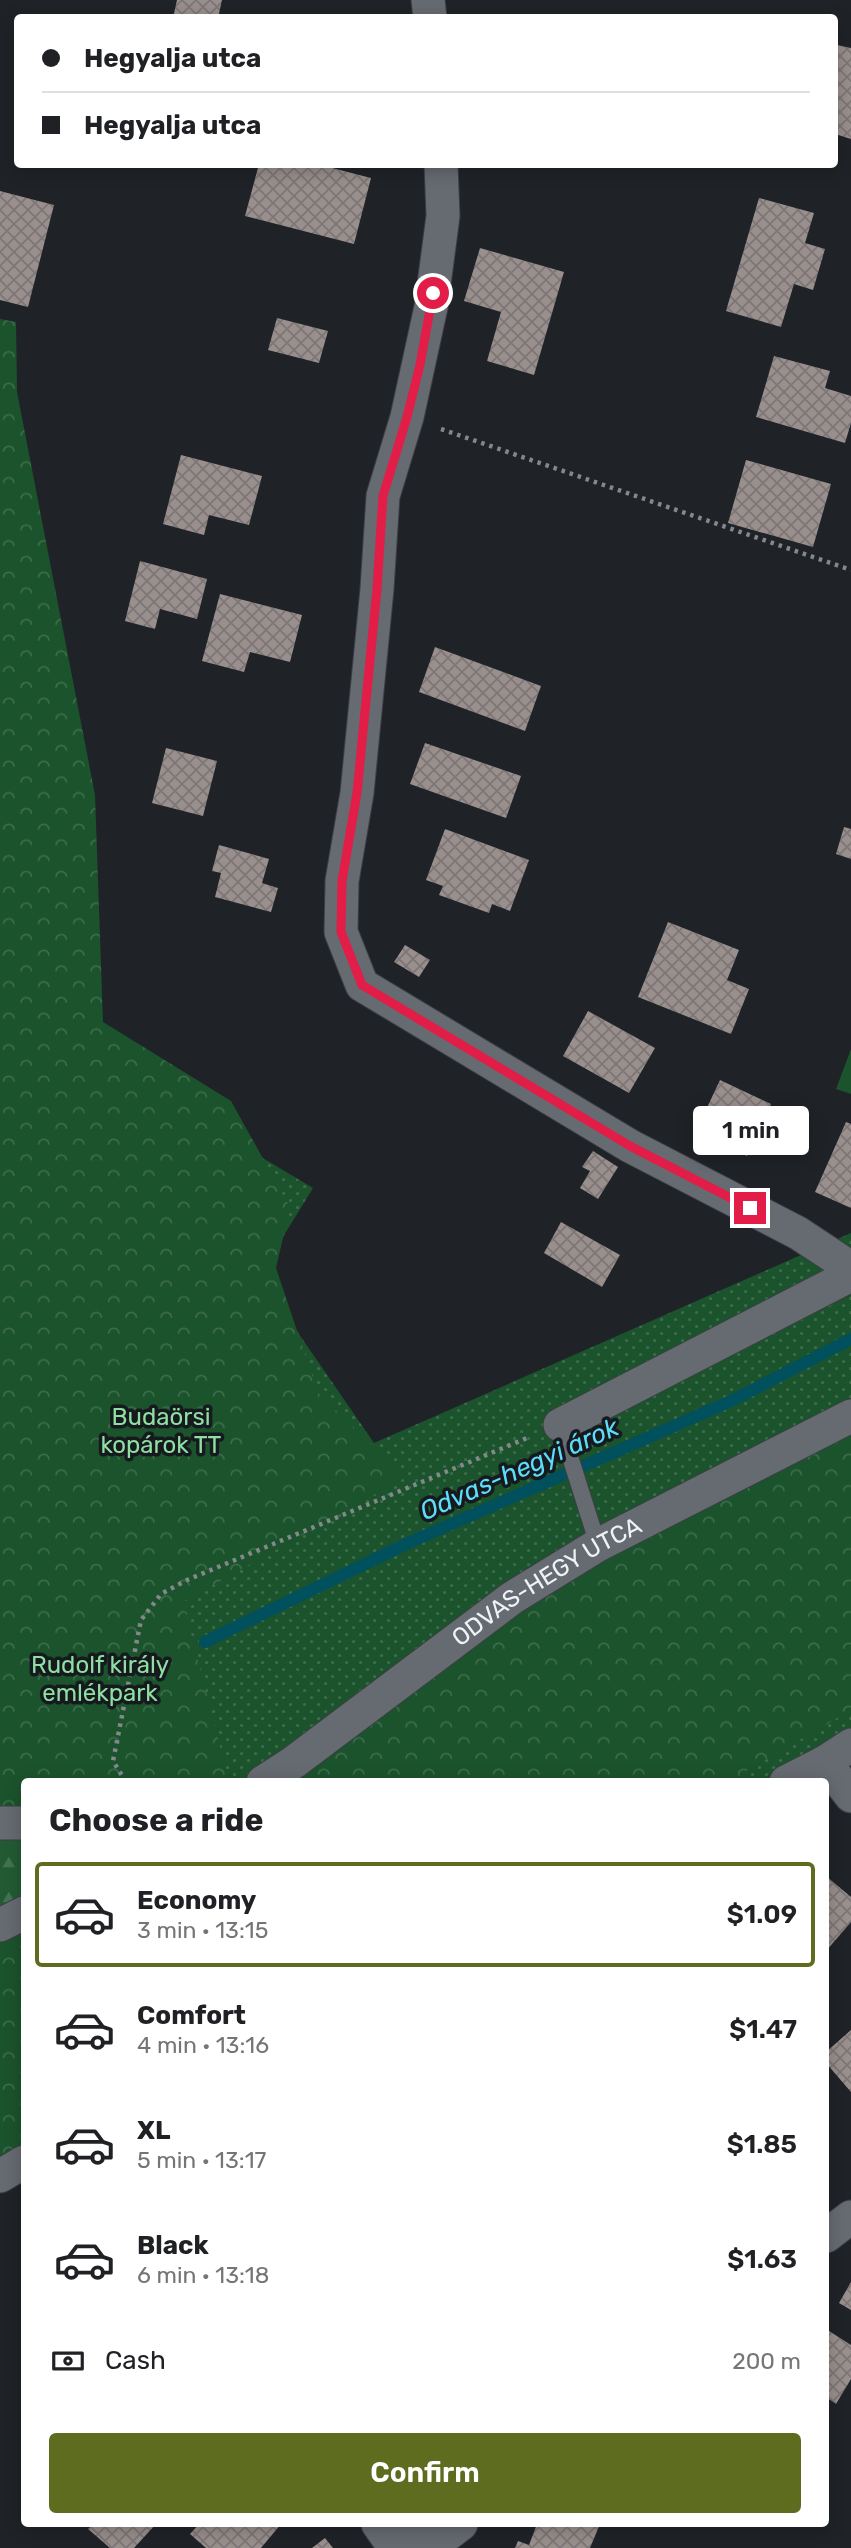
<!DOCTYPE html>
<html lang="en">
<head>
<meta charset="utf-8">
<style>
  :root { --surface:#fff; --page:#f6f6f6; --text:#202124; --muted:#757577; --line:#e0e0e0; --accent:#5e6c1f }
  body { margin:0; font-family:Rubik,sans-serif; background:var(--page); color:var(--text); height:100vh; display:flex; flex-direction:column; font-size:26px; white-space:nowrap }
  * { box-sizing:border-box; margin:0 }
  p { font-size:23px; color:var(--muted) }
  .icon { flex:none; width:38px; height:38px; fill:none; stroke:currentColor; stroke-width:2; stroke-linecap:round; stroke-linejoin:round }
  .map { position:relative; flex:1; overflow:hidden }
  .panel { position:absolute; left:21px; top:1778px; width:808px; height:749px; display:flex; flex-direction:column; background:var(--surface); border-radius:7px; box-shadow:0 4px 18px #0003 }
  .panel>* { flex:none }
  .guide { position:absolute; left:14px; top:14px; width:824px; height:154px; border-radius:7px; box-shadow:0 4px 18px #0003; display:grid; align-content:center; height:154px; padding:0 28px; background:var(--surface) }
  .end { position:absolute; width:32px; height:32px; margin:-16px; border:9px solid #e11d48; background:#fff; box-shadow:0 0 0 4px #fff }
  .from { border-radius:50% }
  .bubble { position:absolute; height:49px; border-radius:7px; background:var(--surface); box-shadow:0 4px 18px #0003; font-size:23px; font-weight:600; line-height:49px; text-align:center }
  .guide b { display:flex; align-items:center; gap:24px; height:66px; font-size:26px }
  .guide b+b { border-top:2px solid var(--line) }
  .guide i { width:18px; height:18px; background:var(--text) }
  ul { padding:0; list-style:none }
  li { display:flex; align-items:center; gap:21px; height:105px; margin:0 14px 10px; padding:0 14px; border:4px solid transparent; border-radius:7px }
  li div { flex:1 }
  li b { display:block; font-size:26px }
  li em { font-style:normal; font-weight:600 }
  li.on { border-color:var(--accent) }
  li>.icon { width:63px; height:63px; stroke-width:1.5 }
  h2 { padding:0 28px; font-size:32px; line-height:84px }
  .pay { display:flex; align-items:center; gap:18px; height:77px; padding:0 28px; font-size:26px }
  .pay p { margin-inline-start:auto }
  .primary-button { display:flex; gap:14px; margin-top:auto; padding:14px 28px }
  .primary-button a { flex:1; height:80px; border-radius:7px; background:var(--accent); color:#fff; font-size:28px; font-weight:600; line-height:80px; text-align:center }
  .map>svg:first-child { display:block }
  .grass { fill:url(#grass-dots) }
  .forest { fill:url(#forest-firs) }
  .park { fill:url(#park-crowns) }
  .garden { fill:#1b532c }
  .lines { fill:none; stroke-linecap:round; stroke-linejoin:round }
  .stream { stroke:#00505e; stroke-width:12 }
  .building { fill:url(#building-cross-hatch) }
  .service-casing { stroke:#3c3f43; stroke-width:18 }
  .minor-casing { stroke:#3c3f43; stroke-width:35 }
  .path { stroke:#84888c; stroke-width:4.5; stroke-dasharray:3.5 5; stroke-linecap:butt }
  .service { stroke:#666a71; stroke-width:16 }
  .minor { stroke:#666a71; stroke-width:33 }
  .route { stroke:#e11d48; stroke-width:9 }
  .labels { text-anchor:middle; stroke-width:7; stroke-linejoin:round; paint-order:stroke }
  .park-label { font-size:24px; fill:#8edfa1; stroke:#161a1f }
  .street-label { font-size:24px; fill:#eff2f6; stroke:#161a1f }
  .water-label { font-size:26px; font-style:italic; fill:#5cddf8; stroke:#161a1f }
</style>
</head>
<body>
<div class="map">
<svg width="851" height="2548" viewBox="0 0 851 2548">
  <defs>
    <pattern id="grass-dots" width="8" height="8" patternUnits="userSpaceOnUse" patternTransform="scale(1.75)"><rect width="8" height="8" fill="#1b532c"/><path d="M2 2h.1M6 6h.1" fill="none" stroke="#3c6c4b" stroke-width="1.8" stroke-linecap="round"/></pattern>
    <pattern id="forest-firs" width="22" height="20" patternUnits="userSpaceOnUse" patternTransform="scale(1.75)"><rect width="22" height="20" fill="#225b33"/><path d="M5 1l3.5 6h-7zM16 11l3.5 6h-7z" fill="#427351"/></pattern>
    <pattern id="park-crowns" width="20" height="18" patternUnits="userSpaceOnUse" patternTransform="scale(1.75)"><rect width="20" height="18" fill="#1b532c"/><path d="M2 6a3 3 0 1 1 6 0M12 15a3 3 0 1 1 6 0" fill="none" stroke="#3c6c4b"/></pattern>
    <pattern id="building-cross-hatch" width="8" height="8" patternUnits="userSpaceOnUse" patternTransform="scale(1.75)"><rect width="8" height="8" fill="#998f8d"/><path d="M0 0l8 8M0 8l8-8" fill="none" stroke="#7d7676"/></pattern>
  </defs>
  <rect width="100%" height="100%" fill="#1f2328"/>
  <path class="grass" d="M 0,963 L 2,1002 L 313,1188 L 259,1276 L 374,1443 L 851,1233 L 851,1746 L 786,1782 L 24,1782 Z"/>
  <path class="forest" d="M 0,1822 L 24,1826 L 24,1913 L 0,1925 Z"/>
  <path class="park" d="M 0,319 L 16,322 L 17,392 L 95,795 L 103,1022 L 231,1101 L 290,1207 L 276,1268 L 318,1393 L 406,1477 L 183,1602 L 229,1781 L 24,1782 L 24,1823 L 0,1823 Z
    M 851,1432 L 851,1710 L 729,1781 L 276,1782 L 560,1565 Z
    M 24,1921 L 24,2156 L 0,2168 L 0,1933 Z"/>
  <path class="garden" d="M 851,1049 L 851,1094 L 836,1089 Z"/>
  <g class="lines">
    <path class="stream" d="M 205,1642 L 406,1544 L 731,1401 L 851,1339"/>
  </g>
  <path class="building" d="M 177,0 L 222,0 L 218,18 L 173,18 Z
    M 837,45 L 851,48 L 851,139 L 835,134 L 835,54 Z
    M 259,164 L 317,164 L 371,178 L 354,244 L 245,216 Z
    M 0,191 L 54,205 L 28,307 L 0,300 Z
    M 759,198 L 814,213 L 805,243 L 825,249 L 813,290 L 794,284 L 781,327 L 726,311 Z
    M 480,248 L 564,272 L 534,375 L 487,361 L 501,312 L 464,301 Z
    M 277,318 L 328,331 L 319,363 L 268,350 Z
    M 774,356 L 830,371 L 825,388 L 851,396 L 851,423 L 845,443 L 756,417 Z
    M 181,455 L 262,476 L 249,525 L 209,515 L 204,535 L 163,524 Z
    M 746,460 L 831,484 L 813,547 L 728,523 Z
    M 140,561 L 207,579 L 197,619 L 160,609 L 155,629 L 125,621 Z
    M 220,594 L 302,615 L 290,662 L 250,652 L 244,672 L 202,661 Z
    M 435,647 L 541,686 L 525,731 L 419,692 Z
    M 425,743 L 521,776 L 506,818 L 410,784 Z
    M 166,748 L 217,761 L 203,816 L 152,803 Z
    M 844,827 L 851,829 L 851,859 L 836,854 Z
    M 445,829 L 529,860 L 510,911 L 492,904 L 489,913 L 439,895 L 443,886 L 426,880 Z
    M 219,845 L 269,859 L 262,883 L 278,888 L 271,912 L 215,897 L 221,873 L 212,871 Z
    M 668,922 L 739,950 L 727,980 L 749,989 L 731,1034 L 638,997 Z
    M 405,945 L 430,960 L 419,977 L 394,962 Z
    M 588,1011 L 655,1048 L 629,1093 L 563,1056 Z
    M 720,1080 L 771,1104 L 747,1156 L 696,1131 Z
    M 846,1122 L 851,1124 L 851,1208 L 815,1192 Z
    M 593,1151 L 618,1167 L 598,1199 L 580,1188 L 590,1171 L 582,1167 Z
    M 561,1222 L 620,1255 L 602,1287 L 544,1253 Z
    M 826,1876 L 851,1897 L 851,1922 L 826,1951 Z
    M 851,2030 L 851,2092 L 826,2063 L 826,2052 Z
    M 851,2282 L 851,2310 L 839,2303 Z
    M 826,2329 L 851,2345 L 851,2379 L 836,2404 L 826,2397 Z
    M 93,2524 L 156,2524 L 134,2548 L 110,2548 L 88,2529 Z
    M 199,2524 L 281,2524 L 261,2548 L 206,2548 L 190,2534 Z
    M 537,2524 L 600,2524 L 590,2548 L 515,2548 L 518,2541 L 529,2545 Z
    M 325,2538 L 333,2548 L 312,2548 Z"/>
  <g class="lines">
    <defs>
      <path id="service" d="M 560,1425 L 598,1545"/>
      <g id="minor">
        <path d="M 428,0 L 430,18"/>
        <path d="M 441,164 L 443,216 L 431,307 L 407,417 L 383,496 L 377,589 L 357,793 L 342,881 L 341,932 L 362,985 L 630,1146 L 798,1233 L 851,1268"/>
        <path d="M 560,1425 L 851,1275"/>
        <path d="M 825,1762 L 851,1796"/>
        <path id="s1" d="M 263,1782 L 294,1762 L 512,1598 L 598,1545 L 851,1416"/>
        <path d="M 786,1782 L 825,1762 L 851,1745"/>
        <path d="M 0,1823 L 24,1823"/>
        <path d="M 0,1925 L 24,1913"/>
        <path d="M 0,2176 L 24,2162"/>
        <path d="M 826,2236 L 851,2217"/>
        <path d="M 378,2524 L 390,2541 L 436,2543 L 461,2524"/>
      </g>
    </defs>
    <use href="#service" class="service-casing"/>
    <use href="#minor" class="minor-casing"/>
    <path class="path" d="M 441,429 L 851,570
      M 126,1782 L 113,1761 L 141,1620 L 161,1594 L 187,1580 L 527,1438"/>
    <use href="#service" class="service"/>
    <use href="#minor" class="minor"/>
  </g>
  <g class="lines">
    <path class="route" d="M 433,293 L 420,365 L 407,417 L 383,496 L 377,589 L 357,793 L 342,881 L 341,932 L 362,985 L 630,1146 L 750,1208"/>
  </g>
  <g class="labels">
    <g class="park-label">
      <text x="161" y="1425">Budaörsi<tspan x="161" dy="28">kopárok TT</tspan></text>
      <text x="100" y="1673">Rudolf király<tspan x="100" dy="28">emlékpark</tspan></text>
    </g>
    <g class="street-label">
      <text dy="8" stroke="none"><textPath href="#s1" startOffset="348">ODVAS-HEGY UTCA</textPath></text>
    </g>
    <g class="water-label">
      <text transform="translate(519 1469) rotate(-24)" y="9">Odvas-hegyi árok</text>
    </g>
  </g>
</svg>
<i class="end from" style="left:433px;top:293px"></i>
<i class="end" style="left:750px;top:1208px"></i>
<div class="bubble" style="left:693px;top:1106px;width:116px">1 min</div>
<div class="guide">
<b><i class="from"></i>Hegyalja utca</b>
<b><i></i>Hegyalja utca</b>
</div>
<section class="panel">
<h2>Choose a ride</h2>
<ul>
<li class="on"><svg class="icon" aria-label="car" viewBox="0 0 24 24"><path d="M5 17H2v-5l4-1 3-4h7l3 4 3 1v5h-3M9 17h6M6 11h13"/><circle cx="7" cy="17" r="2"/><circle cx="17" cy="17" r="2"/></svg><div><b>Economy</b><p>3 min · 13:15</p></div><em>$1.09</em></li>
<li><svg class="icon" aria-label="car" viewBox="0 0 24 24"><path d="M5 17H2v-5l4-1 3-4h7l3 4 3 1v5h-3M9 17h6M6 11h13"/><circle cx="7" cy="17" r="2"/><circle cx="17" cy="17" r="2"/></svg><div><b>Comfort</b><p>4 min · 13:16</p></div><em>$1.47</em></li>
<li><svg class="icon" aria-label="car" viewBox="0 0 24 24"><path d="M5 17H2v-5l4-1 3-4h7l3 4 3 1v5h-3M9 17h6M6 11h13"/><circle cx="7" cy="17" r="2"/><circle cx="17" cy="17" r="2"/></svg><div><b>XL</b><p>5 min · 13:17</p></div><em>$1.85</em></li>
<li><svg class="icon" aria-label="car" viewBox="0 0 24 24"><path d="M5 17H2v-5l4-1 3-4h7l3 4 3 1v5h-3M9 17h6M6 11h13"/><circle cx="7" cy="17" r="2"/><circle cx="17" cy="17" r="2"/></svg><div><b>Black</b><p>6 min · 13:18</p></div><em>$1.63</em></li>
</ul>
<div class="pay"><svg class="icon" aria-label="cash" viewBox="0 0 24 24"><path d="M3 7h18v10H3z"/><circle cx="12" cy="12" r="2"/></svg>Cash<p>200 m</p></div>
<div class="primary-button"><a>Confirm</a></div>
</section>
</div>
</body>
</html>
